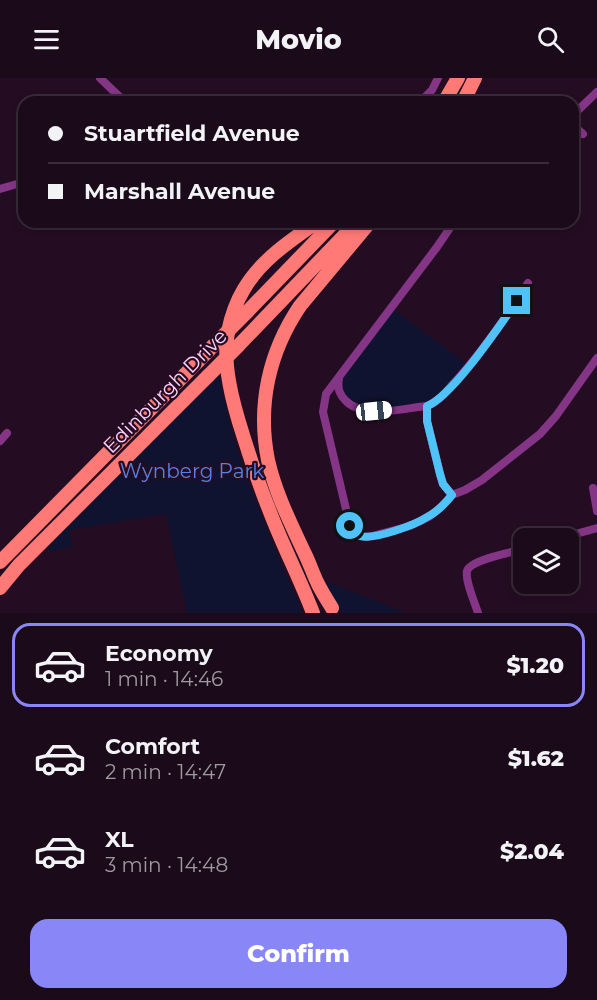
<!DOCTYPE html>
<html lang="en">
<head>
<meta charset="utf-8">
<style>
  :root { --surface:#1b0a1a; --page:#281827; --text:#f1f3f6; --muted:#a09aa2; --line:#392b39; --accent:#8986f8 }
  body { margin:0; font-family:Montserrat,sans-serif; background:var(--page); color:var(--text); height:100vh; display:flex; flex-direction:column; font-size:22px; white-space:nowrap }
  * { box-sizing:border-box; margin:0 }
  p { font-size:20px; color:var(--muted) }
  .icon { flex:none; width:33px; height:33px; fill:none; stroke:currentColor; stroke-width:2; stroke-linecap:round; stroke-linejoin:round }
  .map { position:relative; height:535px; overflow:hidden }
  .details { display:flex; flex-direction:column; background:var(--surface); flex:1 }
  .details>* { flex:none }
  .top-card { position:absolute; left:18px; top:18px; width:561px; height:132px; border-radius:18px; box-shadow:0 3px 9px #0003,0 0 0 2px var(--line); display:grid; align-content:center; height:132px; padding:0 30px; background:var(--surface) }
  .buttons { position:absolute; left:513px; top:450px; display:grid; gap:12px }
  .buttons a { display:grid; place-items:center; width:66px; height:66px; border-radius:12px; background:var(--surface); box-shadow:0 3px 9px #0003,0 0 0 2px var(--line); font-size:30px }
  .end { position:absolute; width:27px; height:27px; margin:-14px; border:8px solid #4fc3f7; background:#111; box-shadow:0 0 0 3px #111 }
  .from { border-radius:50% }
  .car { position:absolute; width:18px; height:36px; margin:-18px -9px; border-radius:8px; box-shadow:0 0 4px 2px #0007; background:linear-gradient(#fff 24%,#345 0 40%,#fff 0 76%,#345 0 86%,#fff 0) }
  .top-card b { display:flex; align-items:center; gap:21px; height:57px; font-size:22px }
  .top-card b+b { border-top:2px solid var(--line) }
  .top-card i { width:15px; height:15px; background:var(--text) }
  ul { padding:10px 0 0; list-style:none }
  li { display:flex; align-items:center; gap:18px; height:84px; margin:0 12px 9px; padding:0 18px; border:3px solid transparent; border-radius:18px }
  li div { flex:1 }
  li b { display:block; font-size:22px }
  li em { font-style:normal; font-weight:800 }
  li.active { border-color:var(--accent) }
  li>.icon { width:54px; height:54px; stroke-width:1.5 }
  .primary-button { display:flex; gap:12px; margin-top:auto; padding:12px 30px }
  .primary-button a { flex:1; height:69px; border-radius:18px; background:var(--accent); color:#fff; font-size:24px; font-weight:800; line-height:69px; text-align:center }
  header { display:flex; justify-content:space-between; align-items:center; height:78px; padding:0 30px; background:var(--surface); font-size:27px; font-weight:800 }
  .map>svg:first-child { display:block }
  .green { fill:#10132f }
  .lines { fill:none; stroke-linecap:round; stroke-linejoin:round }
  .minor { stroke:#843586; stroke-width:8 }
  .trunk { stroke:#ff7a76; stroke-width:14 }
  .trunk-bridge { stroke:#ff7a76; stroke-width:14 }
  .route { stroke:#4fc3f7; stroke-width:8 }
  .labels { text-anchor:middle; stroke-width:4.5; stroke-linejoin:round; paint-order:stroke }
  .street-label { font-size:20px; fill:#ffd0fc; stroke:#240d22 }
  .park-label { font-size:20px; fill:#5682e6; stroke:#240d22 }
</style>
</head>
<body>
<header><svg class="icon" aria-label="menu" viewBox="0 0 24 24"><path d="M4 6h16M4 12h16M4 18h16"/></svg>Movio<svg class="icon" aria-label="search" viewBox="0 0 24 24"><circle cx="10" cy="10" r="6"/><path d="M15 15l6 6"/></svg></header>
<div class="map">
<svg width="597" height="535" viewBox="0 0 597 535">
  <rect width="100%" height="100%" fill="#240d22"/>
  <path class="green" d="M 391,230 L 470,288 L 427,330 L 364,332 L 343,320 L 340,299 Z
    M 219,293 C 227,350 248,405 270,459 C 281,484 291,510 303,535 L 187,535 L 166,436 L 69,452 L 73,468 L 49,474 L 48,467 Z
    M 325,503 L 407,535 L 340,535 Z"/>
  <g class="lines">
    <path class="minor" d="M 100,0 L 125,24
      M 420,24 L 432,12 L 438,0
      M 573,37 L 597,14
      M 573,47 L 583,56
      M 0,111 L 24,104
      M 454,144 L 437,169 L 326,316 L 323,334 L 350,448 C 354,456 359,458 368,459 L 410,448 L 429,439 L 442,428 L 452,417 L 465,412 L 482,402 L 540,356 L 556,338 L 597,280
      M 339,301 C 337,310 339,316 345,322 C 363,342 404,330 427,328
      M 0,363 L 7,355
      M 593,410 L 597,433
      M 452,417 L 443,406 L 440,396 L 427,343 L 427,328 C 438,324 444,316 452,307 C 481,276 505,241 528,205
      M 561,460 L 597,450
      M 478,535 C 475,525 465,503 467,493 C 470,482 512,474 524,471"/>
    <path class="trunk" d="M 444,24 L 458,0
      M 463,24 L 475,0
      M 247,234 L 334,144
      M 238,268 L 357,144
      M 0,484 L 213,268
      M 0,510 L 19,487 L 208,298
      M 332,530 C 327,522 322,514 318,506 C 313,496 310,486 305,476 C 291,446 275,414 268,382 C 257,327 269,274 300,228 L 370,144
      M 313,535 C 300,501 283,468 270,434 C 260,409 251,383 243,357 C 233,326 222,286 228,254 C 231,239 236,224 244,211 C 261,182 290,163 317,144"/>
    <path class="trunk-bridge" d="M 213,268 L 247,234
      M 208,298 L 238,268"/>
  </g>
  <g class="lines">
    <path class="route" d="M 350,448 C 352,453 354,456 360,458 C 374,462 415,447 427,439 C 437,434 445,426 452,417 L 443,406 L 440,396 L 427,343 L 427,328 C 452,319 500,247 517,223"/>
  </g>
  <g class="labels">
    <g class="street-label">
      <text transform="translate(165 313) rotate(-45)" y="7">Edinburgh Drive</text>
    </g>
    <g class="park-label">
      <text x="192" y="400">Wynberg Park</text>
    </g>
  </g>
</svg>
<div class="buttons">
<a><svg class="icon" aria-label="layers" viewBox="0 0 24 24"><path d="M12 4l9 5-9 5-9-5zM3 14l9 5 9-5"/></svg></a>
</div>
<i class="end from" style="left:350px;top:448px"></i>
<i class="end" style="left:517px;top:223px"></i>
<i class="car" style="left:374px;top:333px;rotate:84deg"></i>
<div class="top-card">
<b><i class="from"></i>Stuartfield Avenue</b>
<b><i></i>Marshall Avenue</b>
</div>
</div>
<section class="details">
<ul>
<li class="active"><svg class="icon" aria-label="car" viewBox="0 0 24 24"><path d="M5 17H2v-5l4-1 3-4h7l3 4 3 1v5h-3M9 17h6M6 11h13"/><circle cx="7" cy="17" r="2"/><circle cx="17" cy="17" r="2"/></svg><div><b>Economy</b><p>1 min · 14:46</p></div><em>$1.20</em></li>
<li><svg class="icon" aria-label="car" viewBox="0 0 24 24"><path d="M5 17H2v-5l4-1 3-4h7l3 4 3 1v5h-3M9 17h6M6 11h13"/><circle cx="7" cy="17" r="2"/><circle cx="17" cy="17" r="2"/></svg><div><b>Comfort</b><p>2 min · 14:47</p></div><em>$1.62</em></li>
<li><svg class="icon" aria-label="car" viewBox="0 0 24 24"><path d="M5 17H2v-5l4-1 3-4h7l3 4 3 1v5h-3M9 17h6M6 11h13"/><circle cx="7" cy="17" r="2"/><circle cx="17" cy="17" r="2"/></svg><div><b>XL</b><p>3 min · 14:48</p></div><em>$2.04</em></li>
</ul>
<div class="primary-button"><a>Confirm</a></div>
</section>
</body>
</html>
